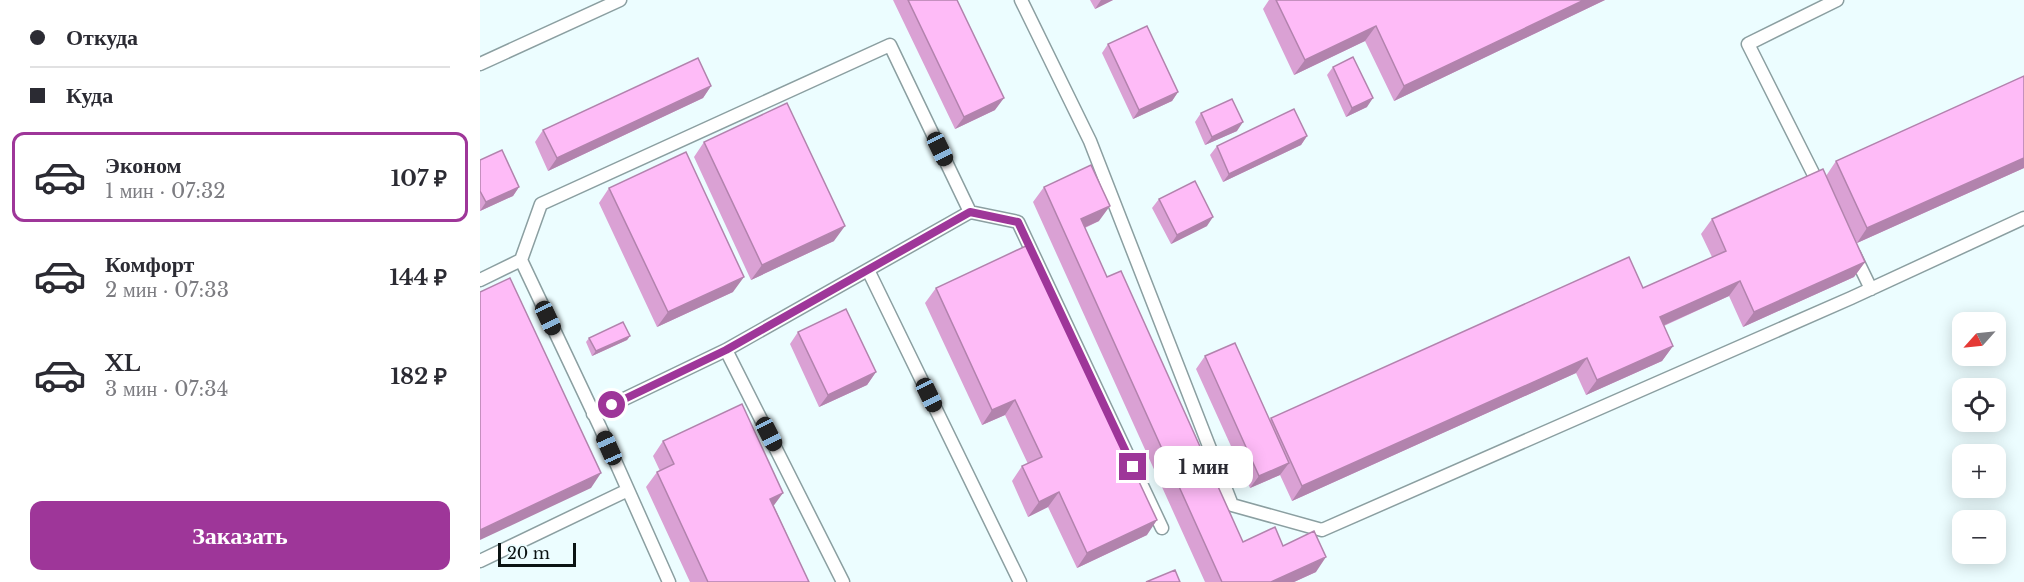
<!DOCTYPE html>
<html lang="ru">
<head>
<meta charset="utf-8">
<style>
  :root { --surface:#fff; --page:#f7f7f7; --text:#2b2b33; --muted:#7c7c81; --line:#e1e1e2; --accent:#9e3699 }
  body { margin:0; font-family:"Libre Baskerville",serif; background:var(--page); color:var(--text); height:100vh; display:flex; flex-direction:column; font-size:22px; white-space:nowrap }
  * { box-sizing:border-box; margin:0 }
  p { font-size:20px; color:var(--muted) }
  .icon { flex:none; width:33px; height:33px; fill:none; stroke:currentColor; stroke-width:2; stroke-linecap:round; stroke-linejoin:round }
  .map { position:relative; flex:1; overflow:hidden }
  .sheet { display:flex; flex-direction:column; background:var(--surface); width:480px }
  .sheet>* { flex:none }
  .hud { display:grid; align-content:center; height:132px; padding:0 30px; background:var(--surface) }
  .needle { width:39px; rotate:243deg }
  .buttons { position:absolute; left:1472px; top:312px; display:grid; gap:12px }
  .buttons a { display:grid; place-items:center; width:54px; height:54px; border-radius:12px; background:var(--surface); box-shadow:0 3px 15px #0003; font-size:30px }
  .scale { position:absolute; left:18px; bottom:15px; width:78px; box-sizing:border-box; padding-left:6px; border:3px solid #0b1313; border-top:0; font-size:16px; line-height:21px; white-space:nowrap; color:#0b1313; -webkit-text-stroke:4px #ecfdff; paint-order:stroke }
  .end { position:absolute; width:27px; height:27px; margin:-14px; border:8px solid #9e3699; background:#fff; box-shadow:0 0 0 3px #fff }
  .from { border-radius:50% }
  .bubble { position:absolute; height:42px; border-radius:12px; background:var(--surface); box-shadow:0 3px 15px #0003; font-size:20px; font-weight:800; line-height:42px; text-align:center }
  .car { position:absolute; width:18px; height:36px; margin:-18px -9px; border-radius:8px; box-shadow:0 0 4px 2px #0007; background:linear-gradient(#222 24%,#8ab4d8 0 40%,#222 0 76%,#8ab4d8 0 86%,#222 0) }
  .hud b { display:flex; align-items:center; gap:21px; height:57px; font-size:22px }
  .hud b+b { border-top:2px solid var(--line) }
  .hud i { width:15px; height:15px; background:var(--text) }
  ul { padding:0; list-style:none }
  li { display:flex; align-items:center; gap:18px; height:90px; margin:0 12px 9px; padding:0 18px; border:3px solid transparent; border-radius:12px }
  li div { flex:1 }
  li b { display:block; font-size:22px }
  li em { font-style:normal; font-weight:800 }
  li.selected { border-color:var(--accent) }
  li>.icon { width:54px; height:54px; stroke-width:1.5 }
  .button { display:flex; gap:12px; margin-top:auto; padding:12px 30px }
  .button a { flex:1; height:69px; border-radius:12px; background:var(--accent); color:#fff; font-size:24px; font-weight:800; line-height:69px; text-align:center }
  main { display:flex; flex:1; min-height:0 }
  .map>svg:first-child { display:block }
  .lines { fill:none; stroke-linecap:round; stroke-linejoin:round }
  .service-casing { stroke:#8b9fa1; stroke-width:15 }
  .service { stroke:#fff; stroke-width:12 }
  .wall { fill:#daa1d4 }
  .shaded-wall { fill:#b283ad }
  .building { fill:#febbf7; stroke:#b283ad; stroke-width:1.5 }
  .route { stroke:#9e3699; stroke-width:8 }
</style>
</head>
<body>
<main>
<section class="sheet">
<div class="hud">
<b><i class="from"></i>Откуда</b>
<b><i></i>Куда</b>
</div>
<ul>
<li class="selected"><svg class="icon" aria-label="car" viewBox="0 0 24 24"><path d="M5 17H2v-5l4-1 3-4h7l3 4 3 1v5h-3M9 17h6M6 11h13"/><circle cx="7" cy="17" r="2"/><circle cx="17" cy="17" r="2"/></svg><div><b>Эконом</b><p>1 мин · 07:32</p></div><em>107 ₽</em></li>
<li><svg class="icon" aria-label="car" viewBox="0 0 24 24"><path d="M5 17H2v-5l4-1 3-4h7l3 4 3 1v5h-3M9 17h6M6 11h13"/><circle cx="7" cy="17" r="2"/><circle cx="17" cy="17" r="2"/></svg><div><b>Комфорт</b><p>2 мин · 07:33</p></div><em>144 ₽</em></li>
<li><svg class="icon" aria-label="car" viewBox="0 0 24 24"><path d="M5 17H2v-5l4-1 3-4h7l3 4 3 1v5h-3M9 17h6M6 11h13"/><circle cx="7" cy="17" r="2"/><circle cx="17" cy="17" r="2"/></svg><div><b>XL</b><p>3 мин · 07:34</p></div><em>182 ₽</em></li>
</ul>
<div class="button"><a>Заказать</a></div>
</section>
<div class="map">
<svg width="1544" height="582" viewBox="0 0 1544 582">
  <rect width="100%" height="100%" fill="#ecfdff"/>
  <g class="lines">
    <defs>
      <path id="service" d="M 541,0 L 610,141 L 752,505 L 842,530 L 1371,298 L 1544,218
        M 0,64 L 140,0
        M 1340,187 L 1268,44 L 1357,0
        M 490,212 L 538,222 L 682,528
        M 1374,254 L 1391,289
        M 41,260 L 120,427 L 189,582
        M 388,270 L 540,582
        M 0,280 L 41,260 L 61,204 L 410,45 L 490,212 L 246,350 L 113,414
        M 246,350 L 363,582
        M 0,561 L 148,490"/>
    </defs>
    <use href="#service" class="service-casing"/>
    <use href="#service" class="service"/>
  </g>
  <path class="wall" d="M 413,0 L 477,0 L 515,110 L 475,129 Z
    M 610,0 L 633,0 L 615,9 Z
    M 789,0 L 1125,0 L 914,101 L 885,41 L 814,75 L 783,9 Z
    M 628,44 L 698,92 L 692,101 L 653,119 L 622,53 Z
    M 853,67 L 887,107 L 866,117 L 847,75 Z
    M 1544,76 L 1544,168 L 1377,243 L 1346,176 L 1356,161 Z
    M 231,86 L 223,98 L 68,171 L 55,142 L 63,130 Z
    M 721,113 L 757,131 L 725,145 L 715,122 Z
    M 827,136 L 821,145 L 743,182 L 730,155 L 737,146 Z
    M 224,142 L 354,241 L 271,280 L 214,157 Z
    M 0,160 L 39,187 L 33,196 L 0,211 Z
    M 564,187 L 619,221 L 605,228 L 627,277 L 763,542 L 803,546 L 836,572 L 814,582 L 725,582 L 553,202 Z
    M 129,188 L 253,292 L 177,327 L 119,203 Z
    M 679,199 L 727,226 L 691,244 L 672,208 Z
    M 1232,219 L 1385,262 L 1374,277 L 1263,327 L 1249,296 L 1184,326 L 1193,346 L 1182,361 L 1106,395 L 1096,373 L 812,501 L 800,475 L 770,488 L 716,369 L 725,356 L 790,420 L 791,418 L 1163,288 L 1232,257 L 1221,234 Z
    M 456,288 L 667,535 L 597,568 L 568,507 L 548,517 L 532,481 L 542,466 L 548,464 L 525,415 L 502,425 L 445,303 Z
    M 318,332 L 396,372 L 387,385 L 339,407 L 310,344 Z
    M 150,336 L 147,340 L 112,356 L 106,342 L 109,338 Z
    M 183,441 L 294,506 L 329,582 L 210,582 L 166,487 L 177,472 L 180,471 L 173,456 Z"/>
  <path class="shaded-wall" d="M 621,0 L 633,0 L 615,9 Z
    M 1104,0 L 1125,0 L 914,101 L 924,86 Z
    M 896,26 L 885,41 L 814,75 L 825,60 Z
    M 231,86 L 223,98 L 68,171 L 77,158 Z
    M 698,92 L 692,101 L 653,119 L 659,110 Z
    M 524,98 L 515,110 L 475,129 L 484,117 Z
    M 893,98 L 887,107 L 866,117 L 872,108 Z
    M 763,122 L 757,131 L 725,145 L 732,137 Z
    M 827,136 L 821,145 L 743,182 L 749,174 Z
    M 1544,158 L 1544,168 L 1377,243 L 1387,228 Z
    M 39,187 L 33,196 L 0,211 L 6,202 Z
    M 630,206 L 619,221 L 590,234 L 601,219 Z
    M 733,217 L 727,226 L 691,244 L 697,235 Z
    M 365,226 L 354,241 L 271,280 L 282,265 Z
    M 1385,262 L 1374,277 L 1263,327 L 1274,312 Z
    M 264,277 L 253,292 L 177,327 L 188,312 Z
    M 1260,281 L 1249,296 L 1169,332 L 1180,317 Z
    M 150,336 L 147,340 L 112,356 L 116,351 Z
    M 1193,346 L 1182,361 L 1106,395 L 1117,380 Z
    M 1107,358 L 1096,373 L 812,501 L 822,486 Z
    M 396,372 L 387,385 L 339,407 L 348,395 Z
    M 535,400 L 525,415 L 502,425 L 512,410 Z
    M 809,463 L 800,475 L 770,488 L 779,476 Z
    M 121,473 L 111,488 L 0,540 L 0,530 Z
    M 579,492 L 568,507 L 548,517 L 559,502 Z
    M 303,493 L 292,508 L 290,499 Z
    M 677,520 L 667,535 L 597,568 L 607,553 Z
    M 846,557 L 836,572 L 814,582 L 791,582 Z"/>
  <path class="building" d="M 428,0 L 477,0 L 524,98 L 484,117 Z
    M 796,0 L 1104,0 L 924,86 L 896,26 L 825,60 Z
    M 667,26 L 698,92 L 659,110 L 628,44 Z
    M 873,57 L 893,98 L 872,108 L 853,67 Z
    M 218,58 L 231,86 L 77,158 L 63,130 Z
    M 1544,76 L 1544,158 L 1387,228 L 1356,161 Z
    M 752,99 L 763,122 L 732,137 L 721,113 Z
    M 307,103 L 365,226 L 282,265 L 224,142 Z
    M 814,109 L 827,136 L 749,174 L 737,146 Z
    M 22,150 L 39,187 L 6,202 L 0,191 L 0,160 Z
    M 206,152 L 264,277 L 188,312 L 129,188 Z
    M 611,165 L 630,206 L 601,219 L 627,277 L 641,271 L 763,542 L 795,527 L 803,546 L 834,531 L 846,557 L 791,582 L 742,582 L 564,187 Z
    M 1343,169 L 1385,262 L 1274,312 L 1260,281 L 1180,317 L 1193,346 L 1117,380 L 1107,358 L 822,486 L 791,418 L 1149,257 L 1163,288 L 1246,251 L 1232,219 Z
    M 715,181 L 733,217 L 697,235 L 679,199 Z
    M 548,245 L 677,520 L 607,553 L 579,492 L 559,502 L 542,466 L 562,457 L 535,400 L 512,410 L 456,288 Z
    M 30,278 L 121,473 L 0,530 L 0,292 Z
    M 366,309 L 396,372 L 348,395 L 318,332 Z
    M 143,322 L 150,336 L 116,351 L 109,338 Z
    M 755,343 L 809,463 L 779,476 L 725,356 Z
    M 262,404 L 303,493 L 290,499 L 329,582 L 228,582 L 177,472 L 194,464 L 183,441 Z
    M 695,570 L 700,582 L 666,582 Z"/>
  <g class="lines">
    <path class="route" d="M 132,405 L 246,350 L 490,212 L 538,222 L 653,467"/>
  </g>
</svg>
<div class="buttons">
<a><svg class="needle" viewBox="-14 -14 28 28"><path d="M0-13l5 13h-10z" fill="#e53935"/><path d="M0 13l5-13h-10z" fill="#7c7c81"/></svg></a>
<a><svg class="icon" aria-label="locate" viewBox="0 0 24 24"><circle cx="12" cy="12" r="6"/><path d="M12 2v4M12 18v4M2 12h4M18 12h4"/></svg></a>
<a>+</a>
<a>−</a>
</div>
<div class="scale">20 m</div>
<i class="end from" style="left:132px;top:405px"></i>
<i class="end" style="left:653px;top:467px"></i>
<div class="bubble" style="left:674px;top:446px;width:99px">1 мин</div>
<i class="car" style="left:460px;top:149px;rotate:154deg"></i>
<i class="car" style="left:68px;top:318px;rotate:155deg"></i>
<i class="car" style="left:449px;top:395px;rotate:154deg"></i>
<i class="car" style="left:289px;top:434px;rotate:153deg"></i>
<i class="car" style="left:129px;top:448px;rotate:336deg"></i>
</div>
</main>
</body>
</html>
